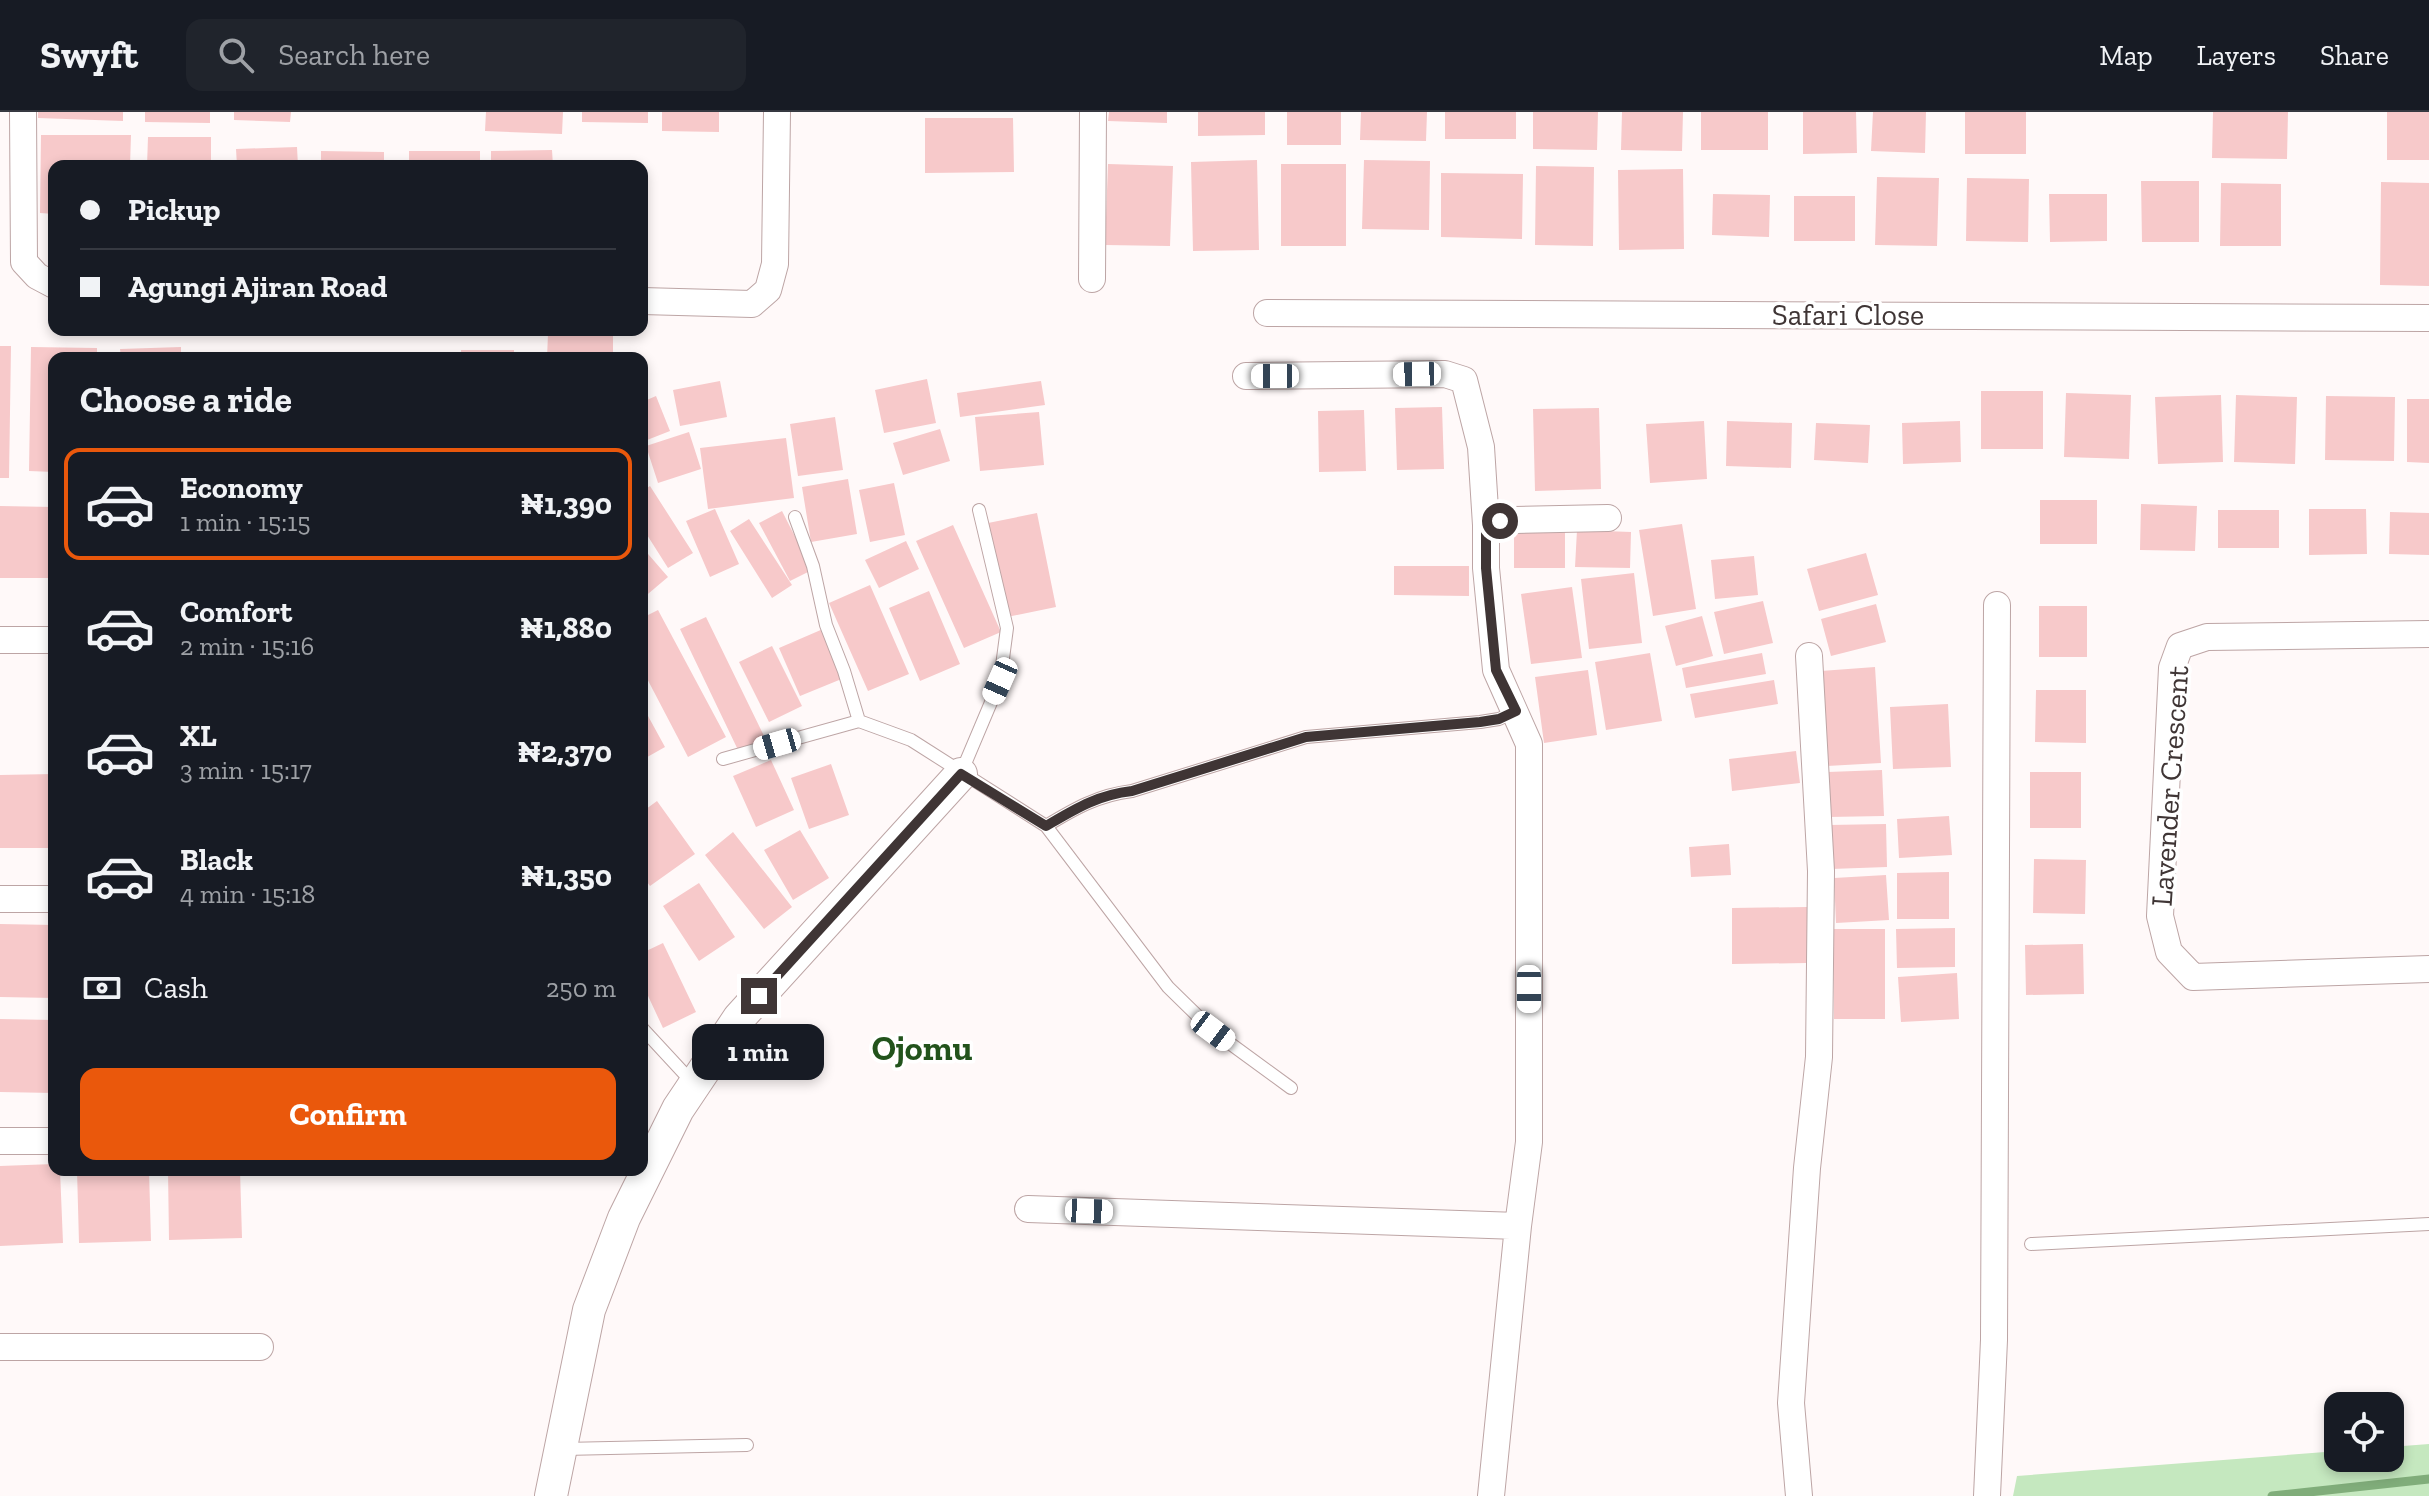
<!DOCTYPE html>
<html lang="en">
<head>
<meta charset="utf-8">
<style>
  :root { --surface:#171b24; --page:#20242c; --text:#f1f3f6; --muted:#9ea1a6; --line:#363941; --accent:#ea580c }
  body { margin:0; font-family:"Zilla Slab",serif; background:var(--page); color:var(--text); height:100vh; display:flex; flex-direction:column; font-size:30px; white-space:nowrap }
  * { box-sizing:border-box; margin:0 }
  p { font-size:26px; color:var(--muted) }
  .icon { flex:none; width:44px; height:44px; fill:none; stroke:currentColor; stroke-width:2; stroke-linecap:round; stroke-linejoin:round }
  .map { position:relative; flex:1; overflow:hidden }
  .sheet { position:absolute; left:48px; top:240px; width:600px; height:824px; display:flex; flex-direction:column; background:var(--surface); border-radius:16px; box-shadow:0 4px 12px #0003 }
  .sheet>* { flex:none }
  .hud { position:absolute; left:48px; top:48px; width:600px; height:176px; border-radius:16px; box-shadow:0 4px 12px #0003; display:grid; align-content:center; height:176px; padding:0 32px; background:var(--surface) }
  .tools { position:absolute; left:2324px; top:1280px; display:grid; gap:16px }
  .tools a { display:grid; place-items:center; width:80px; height:80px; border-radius:16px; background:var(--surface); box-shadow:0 4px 12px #0003; font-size:40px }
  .end { position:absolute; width:36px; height:36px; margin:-18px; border:10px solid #3f3535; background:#fff; box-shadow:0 0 0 4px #fff }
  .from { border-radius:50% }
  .bubble { position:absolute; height:56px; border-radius:16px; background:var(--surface); box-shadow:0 4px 12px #0003; font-size:26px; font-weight:700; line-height:56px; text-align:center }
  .car { position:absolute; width:24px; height:48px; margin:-24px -12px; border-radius:10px; box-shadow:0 0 6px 2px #0007; background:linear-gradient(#fff 24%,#345 0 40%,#fff 0 76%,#345 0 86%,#fff 0) }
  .hud b { display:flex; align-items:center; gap:28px; height:76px; font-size:30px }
  .hud b+b { border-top:2px solid var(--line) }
  .hud i { width:20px; height:20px; background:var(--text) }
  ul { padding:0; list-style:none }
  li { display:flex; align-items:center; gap:24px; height:112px; margin:0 16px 12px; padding:0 16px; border:4px solid transparent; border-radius:16px }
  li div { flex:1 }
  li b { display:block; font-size:30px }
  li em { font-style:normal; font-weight:700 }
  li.current { border-color:var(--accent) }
  li>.icon { width:72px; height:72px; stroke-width:1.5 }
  h2 { padding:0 32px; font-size:36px; line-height:96px }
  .pay { display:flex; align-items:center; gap:20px; height:88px; padding:0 32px; font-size:30px }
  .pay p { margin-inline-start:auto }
  .cta { display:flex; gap:16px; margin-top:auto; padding:16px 32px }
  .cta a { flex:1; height:92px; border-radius:16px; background:var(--accent); color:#fff; font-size:32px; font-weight:700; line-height:92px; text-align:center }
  header { display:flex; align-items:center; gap:48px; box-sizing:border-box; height:112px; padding:0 40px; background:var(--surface); border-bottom:2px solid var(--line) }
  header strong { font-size:38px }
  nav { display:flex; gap:44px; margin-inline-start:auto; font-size:28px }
  .search { width:560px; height:72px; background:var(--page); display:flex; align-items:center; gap:20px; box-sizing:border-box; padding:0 28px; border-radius:16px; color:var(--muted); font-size:30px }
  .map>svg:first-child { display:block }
  .green { fill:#c5e8bf }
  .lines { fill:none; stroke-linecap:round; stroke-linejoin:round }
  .stream { stroke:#80ad7a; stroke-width:9 }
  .building { fill:#f7c9ca }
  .service-casing { stroke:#bda5a5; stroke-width:14 }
  .minor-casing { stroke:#bda5a5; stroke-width:28 }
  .tertiary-casing { stroke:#bda5a5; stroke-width:34 }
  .service { stroke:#fff; stroke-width:12 }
  .minor { stroke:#fff; stroke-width:26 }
  .tertiary { stroke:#fff; stroke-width:32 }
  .route { stroke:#3f3535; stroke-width:10 }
  .labels { text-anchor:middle; stroke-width:7; stroke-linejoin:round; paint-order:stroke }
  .street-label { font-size:30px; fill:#3f3535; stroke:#fff }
  .quarter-label { font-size:34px; font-weight:bold; fill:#22531c; stroke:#fff }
</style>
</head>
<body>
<header>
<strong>Swyft</strong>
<div class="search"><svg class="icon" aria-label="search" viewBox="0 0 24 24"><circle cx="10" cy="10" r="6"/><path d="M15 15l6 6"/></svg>Search here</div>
<nav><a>Map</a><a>Layers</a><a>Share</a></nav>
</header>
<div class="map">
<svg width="2429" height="1384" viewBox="0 0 2429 1384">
  <rect width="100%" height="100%" fill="#fff9f9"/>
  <path class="green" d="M 2429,1332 L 2429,1384 L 2013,1384 L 2017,1364 L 2338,1339 L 2338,1346 L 2390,1346 L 2390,1335 Z"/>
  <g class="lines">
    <path class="stream" d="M 2272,1384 L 2429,1367"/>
  </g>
  <path class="building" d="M 38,0 L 123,0 L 123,9 L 38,6 Z
    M 145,0 L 210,0 L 210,11 L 145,10 Z
    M 234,0 L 291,0 L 290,10 L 234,8 Z
    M 486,0 L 563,0 L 562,22 L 485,19 Z
    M 582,0 L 648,0 L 648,11 L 582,10 Z
    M 662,0 L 719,0 L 719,20 L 662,19 Z
    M 1109,0 L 1167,0 L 1167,11 L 1108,9 Z
    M 1198,0 L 1265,0 L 1265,23 L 1198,24 Z
    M 1287,0 L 1341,0 L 1341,33 L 1287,33 Z
    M 1361,0 L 1427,0 L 1426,29 L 1360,28 Z
    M 1445,0 L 1516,0 L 1516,27 L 1445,27 Z
    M 1533,0 L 1598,0 L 1597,38 L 1533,37 Z
    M 1622,0 L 1683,0 L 1682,39 L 1621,38 Z
    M 1701,0 L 1768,0 L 1768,38 L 1701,38 Z
    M 1803,0 L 1856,0 L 1857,41 L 1803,42 Z
    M 1873,0 L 1926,0 L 1925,41 L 1871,39 Z
    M 1965,0 L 2026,0 L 2026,42 L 1965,42 Z
    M 2213,0 L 2288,0 L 2287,47 L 2212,46 Z
    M 2387,0 L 2429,0 L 2429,48 L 2387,48 Z
    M 925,6 L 1013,6 L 1014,60 L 925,61 Z
    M 41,23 L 131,23 L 130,54 L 54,54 L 54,102 L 40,101 Z
    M 148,25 L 211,25 L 211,54 L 147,54 Z
    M 297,35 L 298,54 L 237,54 L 236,37 Z
    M 552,38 L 553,54 L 491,54 L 491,39 Z
    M 321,39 L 384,40 L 384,54 L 321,54 Z
    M 409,39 L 480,39 L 480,54 L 409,54 Z
    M 1257,48 L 1259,138 L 1193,139 L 1191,50 Z
    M 1364,48 L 1430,49 L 1429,118 L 1362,117 Z
    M 1108,52 L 1173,54 L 1170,134 L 1105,133 Z
    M 1281,52 L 1346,52 L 1346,134 L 1281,134 Z
    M 1536,54 L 1594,55 L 1593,134 L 1535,133 Z
    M 1683,57 L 1684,137 L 1619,138 L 1618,58 Z
    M 1441,61 L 1523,62 L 1522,127 L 1441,125 Z
    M 1877,65 L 1939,66 L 1937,134 L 1875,133 Z
    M 1967,66 L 2029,67 L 2028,130 L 1966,129 Z
    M 2141,69 L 2199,69 L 2199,130 L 2142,130 Z
    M 2381,70 L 2429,71 L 2429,174 L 2380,173 Z
    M 2221,71 L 2281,72 L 2281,134 L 2220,134 Z
    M 1713,82 L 1770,83 L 1769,125 L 1712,123 Z
    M 2049,82 L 2107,82 L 2107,129 L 2050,130 Z
    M 1794,84 L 1855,84 L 1855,129 L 1794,129 Z
    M 548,222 L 613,224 L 613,246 L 547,246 Z
    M 0,234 L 11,234 L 9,366 L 0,366 Z
    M 31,235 L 97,236 L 97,246 L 54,246 L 54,360 L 29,359 Z
    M 181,235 L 181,246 L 121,246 L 120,237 Z
    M 461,238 L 514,238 L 514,246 L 461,246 Z
    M 377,241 L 431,244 L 431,246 L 376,246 Z
    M 927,267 L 936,311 L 884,321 L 875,278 Z
    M 720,269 L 727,305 L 680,314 L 673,278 Z
    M 1041,269 L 1045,293 L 960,305 L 957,281 Z
    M 1981,279 L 2043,279 L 2043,337 L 1981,337 Z
    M 2066,281 L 2131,283 L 2129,347 L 2064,345 Z
    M 2221,283 L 2223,350 L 2158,352 L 2155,285 Z
    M 2236,283 L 2297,285 L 2295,352 L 2234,350 Z
    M 656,284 L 670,319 L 642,330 L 642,290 Z
    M 2326,284 L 2395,285 L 2394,349 L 2325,348 Z
    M 2407,287 L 2429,287 L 2429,351 L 2407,350 Z
    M 1442,295 L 1444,357 L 1397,358 L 1395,296 Z
    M 1599,296 L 1601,377 L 1535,379 L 1533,297 Z
    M 1364,298 L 1366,359 L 1319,360 L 1318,299 Z
    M 1039,300 L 1044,353 L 980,359 L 975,305 Z
    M 835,305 L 843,358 L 798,364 L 790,312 Z
    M 1704,309 L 1707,367 L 1650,371 L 1646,312 Z
    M 1727,309 L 1792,311 L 1791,356 L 1726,354 Z
    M 1960,309 L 1961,350 L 1903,352 L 1902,311 Z
    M 1816,311 L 1870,313 L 1868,351 L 1814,348 Z
    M 940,317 L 950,349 L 903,363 L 893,331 Z
    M 689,320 L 701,357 L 658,371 L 646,334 Z
    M 786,326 L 794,386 L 708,397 L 700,336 Z
    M 848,367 L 857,422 L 811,430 L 802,375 Z
    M 894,371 L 905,423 L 870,430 L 859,378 Z
    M 650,374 L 693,441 L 668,456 L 642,415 L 642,379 Z
    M 2040,388 L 2097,388 L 2097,432 L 2040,432 Z
    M 2141,392 L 2197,394 L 2195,439 L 2140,438 Z
    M 0,394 L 53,395 L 52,466 L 0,466 Z
    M 715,397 L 739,452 L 710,465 L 686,409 Z
    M 2309,397 L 2366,397 L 2367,442 L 2309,443 Z
    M 2218,398 L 2279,398 L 2279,436 L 2218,436 Z
    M 782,399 L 812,458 L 790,469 L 759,411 Z
    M 2390,400 L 2429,401 L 2429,443 L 2389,442 Z
    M 1037,401 L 1056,495 L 1007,505 L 988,411 Z
    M 749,407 L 792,473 L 772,486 L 730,419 Z
    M 1682,412 L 1696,497 L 1653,504 L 1639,418 Z
    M 953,413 L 1001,520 L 964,536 L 916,429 Z
    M 1577,418 L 1631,420 L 1630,456 L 1575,455 Z
    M 1514,419 L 1565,419 L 1565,456 L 1514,456 Z
    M 906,429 L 919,457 L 879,476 L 865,448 Z
    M 642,435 L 668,465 L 642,487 Z
    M 1866,441 L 1878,483 L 1819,499 L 1807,457 Z
    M 1754,444 L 1758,483 L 1715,487 L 1711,448 Z
    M 1394,454 L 1469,454 L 1469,484 L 1394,483 Z
    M 1634,461 L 1642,531 L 1589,537 L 1581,467 Z
    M 870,473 L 909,562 L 868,579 L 829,491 Z
    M 1572,475 L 1582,546 L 1531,552 L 1521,482 Z
    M 929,479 L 960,552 L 920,569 L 889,496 Z
    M 1763,489 L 1773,531 L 1724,542 L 1714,500 Z
    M 1876,492 L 1886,530 L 1831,544 L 1821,507 Z
    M 2039,494 L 2087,494 L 2087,545 L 2039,545 Z
    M 658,498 L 726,625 L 688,645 L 642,557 L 642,506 Z
    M 1702,504 L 1713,544 L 1676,554 L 1665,514 Z
    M 706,505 L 765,626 L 738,638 L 680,517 Z
    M 823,517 L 844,566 L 800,584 L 779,536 Z
    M 772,534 L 802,594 L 769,610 L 739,550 Z
    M 1650,541 L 1662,609 L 1606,618 L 1595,550 Z
    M 1762,541 L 1766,562 L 1686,576 L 1682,556 Z
    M 1875,555 L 1881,651 L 1827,654 L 1821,559 Z
    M 1588,558 L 1597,623 L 1544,631 L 1535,565 Z
    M 1774,568 L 1778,592 L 1695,606 L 1690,582 Z
    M 2036,578 L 2086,578 L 2086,631 L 2035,630 Z
    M 1948,592 L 1951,655 L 1893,657 L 1890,595 Z
    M 642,593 L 665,635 L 642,648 Z
    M 1796,639 L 1800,671 L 1732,679 L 1729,647 Z
    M 771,648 L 794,698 L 756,715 L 733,664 Z
    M 831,652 L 849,703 L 809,717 L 791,666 Z
    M 1882,658 L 1884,704 L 1829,705 L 1828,660 Z
    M 2030,660 L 2081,660 L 2081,716 L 2030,716 Z
    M 54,662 L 54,736 L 0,736 L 0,663 Z
    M 657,689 L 695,742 L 650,774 L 642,763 L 642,700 Z
    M 1949,704 L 1952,743 L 1899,746 L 1897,707 Z
    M 1886,712 L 1887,755 L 1831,757 L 1829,713 Z
    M 800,718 L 829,766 L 793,788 L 764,738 Z
    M 733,720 L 792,795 L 764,817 L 705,743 Z
    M 1729,732 L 1731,763 L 1691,765 L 1689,735 Z
    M 2034,747 L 2086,748 L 2085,802 L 2033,801 Z
    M 1949,760 L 1949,807 L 1897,807 L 1897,761 Z
    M 1886,763 L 1889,808 L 1836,811 L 1834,766 Z
    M 699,771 L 735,825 L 699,849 L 663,794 Z
    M 1807,795 L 1807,851 L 1732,852 L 1732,796 Z
    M 0,812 L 54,813 L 54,886 L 0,885 Z
    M 1955,816 L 1955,855 L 1897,856 L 1896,817 Z
    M 1834,817 L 1885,817 L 1885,907 L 1834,907 Z
    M 663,831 L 696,900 L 663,916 L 642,871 L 642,841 Z
    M 2083,832 L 2084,882 L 2026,883 L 2025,833 Z
    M 1957,861 L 1959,907 L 1901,910 L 1898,865 Z
    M 0,907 L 54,908 L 54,981 L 0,980 Z
    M 54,1052 L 54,1058 L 60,1058 L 63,1131 L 0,1134 L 0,1054 Z
    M 77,1058 L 149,1058 L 151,1129 L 79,1131 Z
    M 168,1058 L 240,1058 L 242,1126 L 169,1128 Z"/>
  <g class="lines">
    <defs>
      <path id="service" d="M 795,405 L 813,454 L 826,513 L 844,559 L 859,609
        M 723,647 L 859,609 L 911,628 L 1046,714 L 1168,875 L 1213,919 L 1291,976
        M 962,659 L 1000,569 L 1007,516 L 979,398
        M 1046,714 C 1074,697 1098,683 1132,679 L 1306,625 L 1480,610 L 1499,607 L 1516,599
        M 642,916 L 692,970
        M 2031,1132 L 2429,1112
        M 564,1337 L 747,1333"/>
      <path id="minor" d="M 23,0 L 24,150 L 37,164 L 54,173
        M 1092,167 L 1093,0
        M 642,189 L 752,192 L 768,178 L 775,152 L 777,0
        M 1267,201 L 2429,206
        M 1246,264 L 1445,262 L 1464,268 L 1481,335 L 1486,413
        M 2429,522 L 2207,525 L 2180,534 L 2172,556 L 2160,804 L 2169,840 L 2193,865 L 2429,857
        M 0,528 L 54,528
        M 0,787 L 54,787
        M 0,1029 L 54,1029
        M 1028,1097 L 1518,1114
        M 0,1235 L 260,1235
        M 1491,1384 L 1518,1114 L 1529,1030 L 1529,632 L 1496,558 L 1486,456 L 1486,413 L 1515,408 L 1608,406
        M 1799,1384 L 1791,1291 L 1807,1056 L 1819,945 L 1821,759 L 1809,544
        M 1987,1384 L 1994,1228 L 1997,493"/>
      <path id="tertiary" d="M 551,1384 L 589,1198 L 624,1106 L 678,997 L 739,906 L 961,662"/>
    </defs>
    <use href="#service" class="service-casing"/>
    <use href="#minor" class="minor-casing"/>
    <use href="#tertiary" class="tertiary-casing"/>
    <use href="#service" class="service"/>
    <use href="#minor" class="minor"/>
    <use href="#tertiary" class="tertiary"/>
  </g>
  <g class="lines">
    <path class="route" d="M 759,884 L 961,662 L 1046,714 C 1075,697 1097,683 1132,679 L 1306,625 L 1480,610 L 1499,607 L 1516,599 L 1496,558 L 1486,456 L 1486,413 L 1500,409"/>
  </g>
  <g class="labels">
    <g class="street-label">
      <text x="1848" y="213">Safari Close</text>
      <text transform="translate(2170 674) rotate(-86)" y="10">Lavender Crescent</text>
    </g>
    <g class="quarter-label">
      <text x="922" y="948">Ojomu</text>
    </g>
  </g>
</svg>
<div class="tools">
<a><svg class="icon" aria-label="locate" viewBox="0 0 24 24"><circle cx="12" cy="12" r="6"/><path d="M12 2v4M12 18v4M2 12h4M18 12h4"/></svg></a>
</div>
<i class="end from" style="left:1500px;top:409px"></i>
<i class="end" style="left:759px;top:884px"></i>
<div class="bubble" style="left:692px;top:912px;width:132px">1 min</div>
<i class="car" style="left:1417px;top:262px;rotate:269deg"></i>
<i class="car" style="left:1275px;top:264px;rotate:270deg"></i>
<i class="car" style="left:1000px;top:569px;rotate:204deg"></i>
<i class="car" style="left:777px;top:632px;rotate:254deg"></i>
<i class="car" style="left:1529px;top:877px;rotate:180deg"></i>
<i class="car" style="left:1213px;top:919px;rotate:127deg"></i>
<i class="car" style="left:1089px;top:1099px;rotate:92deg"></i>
<div class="hud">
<b><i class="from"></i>Pickup</b>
<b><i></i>Agungi Ajiran Road</b>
</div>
<section class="sheet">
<h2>Choose a ride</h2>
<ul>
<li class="current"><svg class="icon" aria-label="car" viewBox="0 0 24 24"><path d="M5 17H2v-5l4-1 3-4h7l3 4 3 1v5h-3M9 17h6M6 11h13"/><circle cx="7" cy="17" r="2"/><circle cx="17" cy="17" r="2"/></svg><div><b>Economy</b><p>1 min · 15:15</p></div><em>₦1,390</em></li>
<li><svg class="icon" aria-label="car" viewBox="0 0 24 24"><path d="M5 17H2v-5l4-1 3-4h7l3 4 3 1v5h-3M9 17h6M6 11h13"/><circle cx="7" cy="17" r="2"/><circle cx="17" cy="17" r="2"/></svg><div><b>Comfort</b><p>2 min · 15:16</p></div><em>₦1,880</em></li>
<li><svg class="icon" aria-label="car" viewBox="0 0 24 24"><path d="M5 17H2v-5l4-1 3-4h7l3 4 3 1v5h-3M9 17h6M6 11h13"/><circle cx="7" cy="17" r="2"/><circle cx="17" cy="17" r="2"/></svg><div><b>XL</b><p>3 min · 15:17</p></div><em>₦2,370</em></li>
<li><svg class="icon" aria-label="car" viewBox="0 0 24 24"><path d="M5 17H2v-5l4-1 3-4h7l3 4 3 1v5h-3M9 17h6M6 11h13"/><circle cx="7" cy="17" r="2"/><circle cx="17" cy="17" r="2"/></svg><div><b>Black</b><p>4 min · 15:18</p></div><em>₦1,350</em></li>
</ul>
<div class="pay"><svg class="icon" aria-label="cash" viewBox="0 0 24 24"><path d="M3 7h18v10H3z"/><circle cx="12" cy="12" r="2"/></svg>Cash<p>250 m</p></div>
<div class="cta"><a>Confirm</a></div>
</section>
</div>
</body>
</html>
